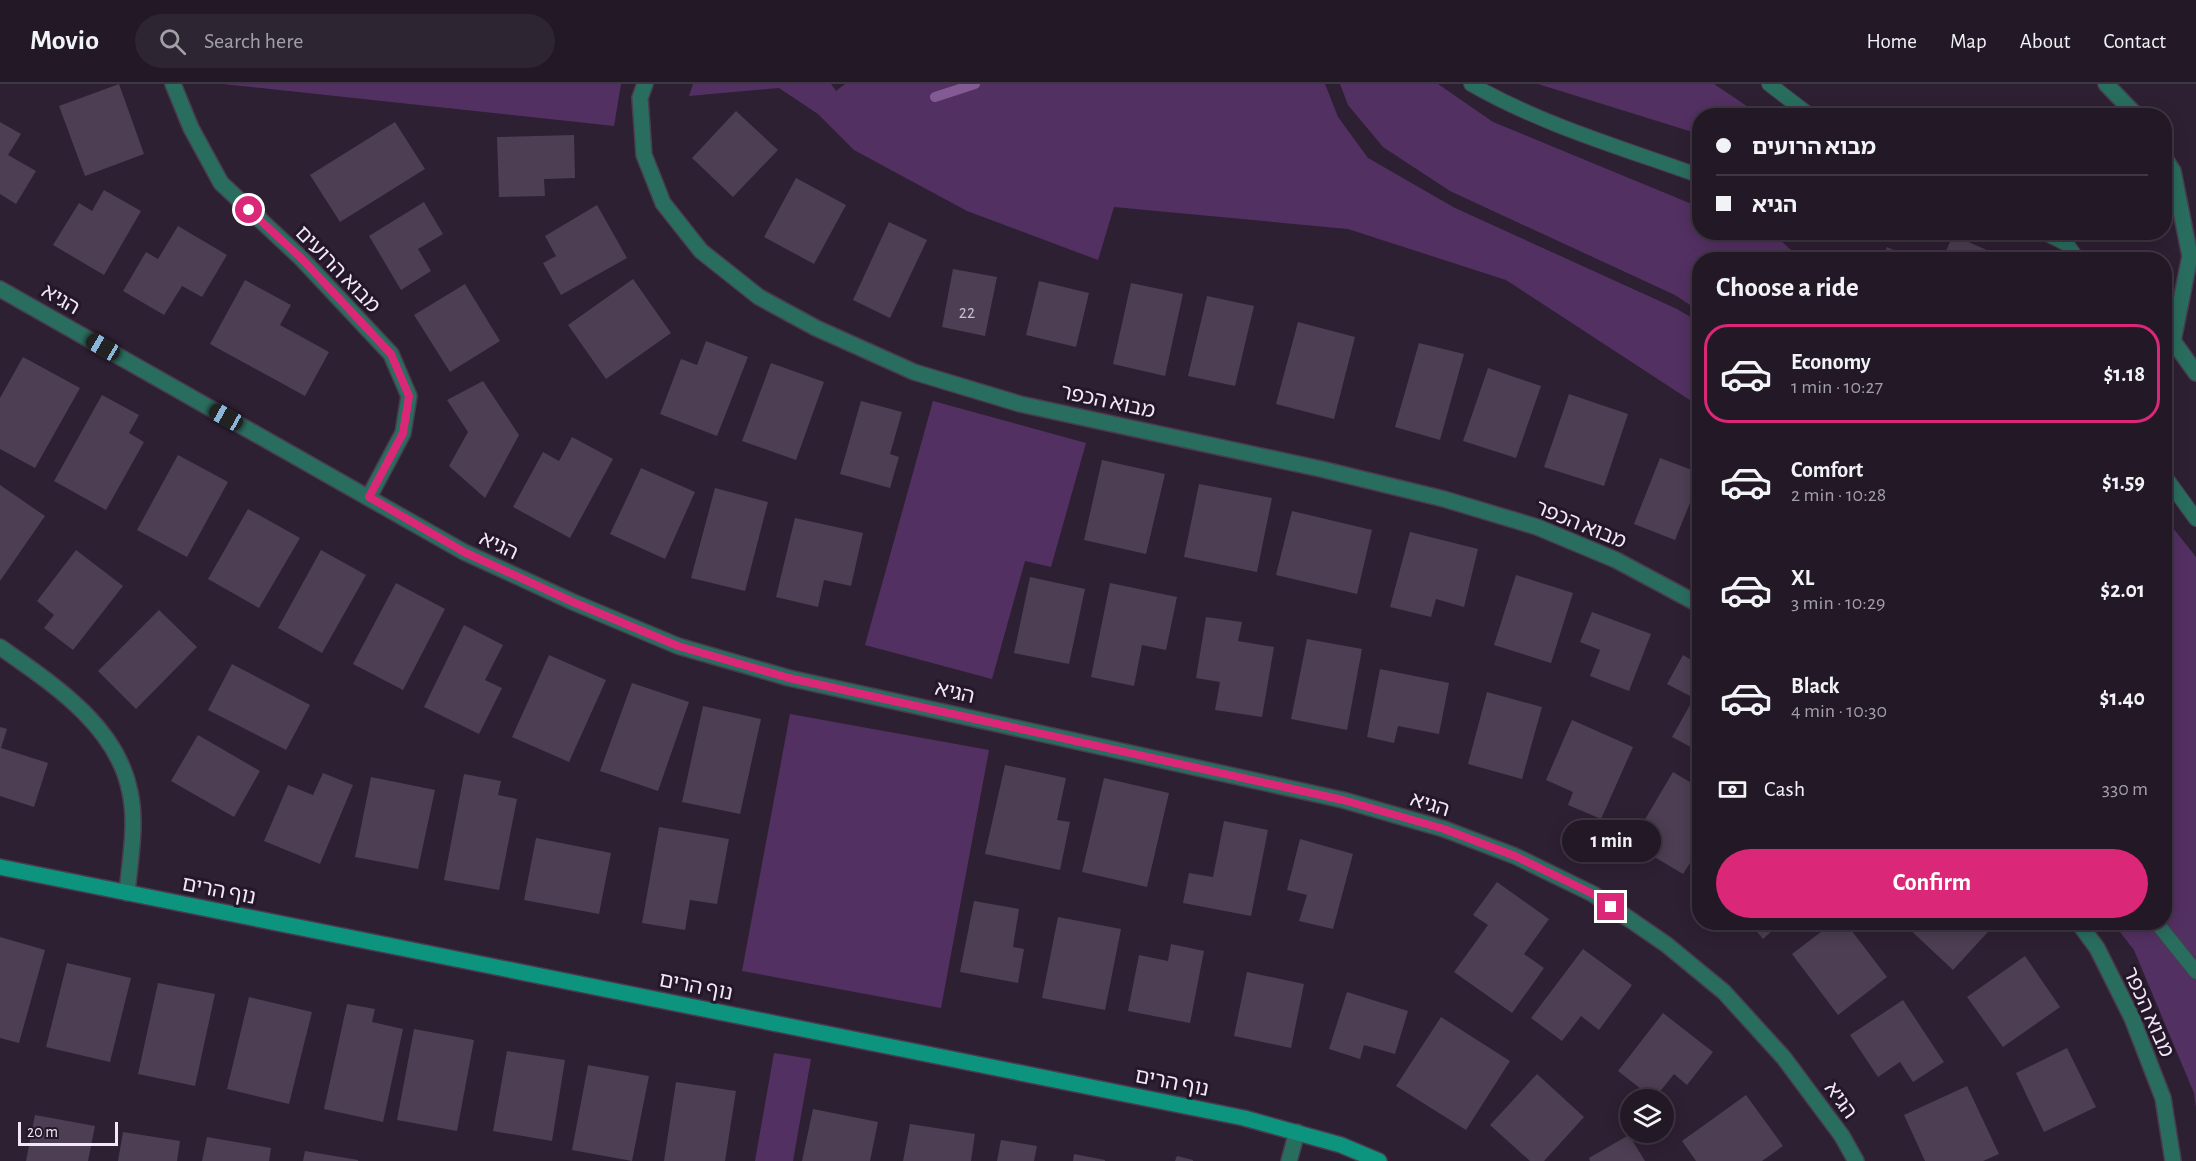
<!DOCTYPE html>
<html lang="en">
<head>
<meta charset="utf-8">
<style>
  :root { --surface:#221826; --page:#2e2532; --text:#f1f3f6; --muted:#a2a0a7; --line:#3f3743; --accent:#db2777 }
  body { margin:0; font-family:"Alegreya Sans","Noto Sans Hebrew",sans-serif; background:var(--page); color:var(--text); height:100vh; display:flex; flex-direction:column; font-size:22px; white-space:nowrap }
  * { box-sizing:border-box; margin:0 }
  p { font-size:20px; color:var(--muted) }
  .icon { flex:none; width:33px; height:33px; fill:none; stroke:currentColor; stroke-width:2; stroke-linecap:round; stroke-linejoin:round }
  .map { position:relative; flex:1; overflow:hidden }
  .sheet { position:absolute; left:1692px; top:168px; width:480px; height:678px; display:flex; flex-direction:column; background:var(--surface); border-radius:24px; box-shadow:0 3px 15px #0003,0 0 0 2px var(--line) }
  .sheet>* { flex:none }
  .guide { position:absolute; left:1692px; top:24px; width:480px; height:132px; border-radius:24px; box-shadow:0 3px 15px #0003,0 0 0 2px var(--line); display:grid; align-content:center; height:132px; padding:0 24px; background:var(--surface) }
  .tools { position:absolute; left:1620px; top:1005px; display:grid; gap:12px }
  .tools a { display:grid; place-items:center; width:54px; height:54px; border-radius:50%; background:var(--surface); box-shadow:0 3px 15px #0003,0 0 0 2px var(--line); font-size:30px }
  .scale { position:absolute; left:18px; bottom:15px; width:100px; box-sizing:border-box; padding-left:6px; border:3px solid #f1e8f5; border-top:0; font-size:16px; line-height:21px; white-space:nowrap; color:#f1e8f5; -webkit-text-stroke:4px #241729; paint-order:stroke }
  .end { position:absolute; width:27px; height:27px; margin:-14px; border:8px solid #db2777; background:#fff; box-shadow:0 0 0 3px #fff }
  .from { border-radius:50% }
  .bubble { position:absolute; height:42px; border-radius:21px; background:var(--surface); box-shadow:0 3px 15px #0003,0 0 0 2px var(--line); font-size:20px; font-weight:600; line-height:42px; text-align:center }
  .car { position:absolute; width:18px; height:36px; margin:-18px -9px; border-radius:8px; box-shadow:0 0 4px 2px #0007; background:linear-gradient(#222 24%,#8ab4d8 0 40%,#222 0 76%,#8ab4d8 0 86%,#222 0) }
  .guide b { display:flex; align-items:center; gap:21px; height:57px; font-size:22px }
  .guide b+b { border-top:2px solid var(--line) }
  .guide i { width:15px; height:15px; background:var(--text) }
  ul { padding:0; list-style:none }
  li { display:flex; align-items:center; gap:18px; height:99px; margin:0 12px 9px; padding:0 12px; border:3px solid transparent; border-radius:24px }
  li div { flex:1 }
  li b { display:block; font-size:22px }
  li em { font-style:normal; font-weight:600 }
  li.on { border-color:var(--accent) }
  li>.icon { width:54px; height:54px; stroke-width:1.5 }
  h2 { padding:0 24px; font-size:27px; line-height:72px }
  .pay { display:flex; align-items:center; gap:15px; height:66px; padding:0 24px; font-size:22px }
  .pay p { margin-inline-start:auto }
  .action { display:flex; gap:12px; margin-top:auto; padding:12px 24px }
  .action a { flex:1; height:69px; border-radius:36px; background:var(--accent); color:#fff; font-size:24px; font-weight:600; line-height:69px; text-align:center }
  header { display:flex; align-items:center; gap:36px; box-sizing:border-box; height:84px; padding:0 30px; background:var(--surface); border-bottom:2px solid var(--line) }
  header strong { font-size:28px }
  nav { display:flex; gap:33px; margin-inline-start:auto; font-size:21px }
  .search { width:420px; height:54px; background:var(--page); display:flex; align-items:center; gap:15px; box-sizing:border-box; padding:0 21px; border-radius:33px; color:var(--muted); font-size:22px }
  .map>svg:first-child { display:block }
  .green { fill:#533062 }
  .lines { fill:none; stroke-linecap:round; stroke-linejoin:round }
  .stream { stroke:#845a95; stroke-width:10 }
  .building { fill:#4d3e53 }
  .lane-casing { stroke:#493c4e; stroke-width:16 }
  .street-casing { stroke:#493c4e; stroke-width:18 }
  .secondary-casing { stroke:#493c4e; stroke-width:18 }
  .lane { stroke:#296d5e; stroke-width:14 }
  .street { stroke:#296d5e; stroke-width:15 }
  .secondary { stroke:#0d947e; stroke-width:15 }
  .route { stroke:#db2777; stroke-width:8 }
  .labels { text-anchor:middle; stroke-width:6; stroke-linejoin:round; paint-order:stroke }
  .number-label { font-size:18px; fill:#c8becc }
  .street-label { font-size:21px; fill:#f1e8f5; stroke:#241729 }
</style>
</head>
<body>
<header>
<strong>Movio</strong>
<div class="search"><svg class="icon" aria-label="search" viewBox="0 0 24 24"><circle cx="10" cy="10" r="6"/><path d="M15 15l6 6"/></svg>Search here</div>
<nav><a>Home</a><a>Map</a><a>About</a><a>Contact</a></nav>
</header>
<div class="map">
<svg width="2196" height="1077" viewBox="0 0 2196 1077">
  <rect width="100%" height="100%" fill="#2e2033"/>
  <path class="green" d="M 223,0 L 621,0 L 614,42 Z
    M 693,0 L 831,0 L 836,7 L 845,0 L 1325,0 L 1338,33 L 1368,74 L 1455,124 L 1677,225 L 1699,238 L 1699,322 L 1506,196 L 1348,145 L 1114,123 L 1098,176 L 967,127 L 854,66 L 818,30 L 779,4 L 689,12 Z
    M 1340,0 L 1438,0 L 1493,38 L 1699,123 L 1700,148 L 1763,149 L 1780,156 L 1801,175 L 1700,176 L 1699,227 L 1675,211 L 1450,107 L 1383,63 L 1348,21 Z
    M 1538,0 L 1714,0 L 1760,31 L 1700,32 L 1699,50 Z
    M 933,317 L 1086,359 L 1051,483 L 1025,477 L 992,595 L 865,561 Z
    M 2165,434 L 2196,473 L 2196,1024 L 2194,1009 L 2134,866 L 2113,839 L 2164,838 Z
    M 790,630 L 989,666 L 941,924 L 742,887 Z
    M 774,969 L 811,975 L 793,1077 L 755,1077 Z"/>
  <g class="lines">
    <path class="stream" d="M 935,13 L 975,0"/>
  </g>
  <path class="building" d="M 119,0 L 144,70 L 85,92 L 59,22 Z
    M 736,27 L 778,66 L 733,113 L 692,74 Z
    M 0,38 L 21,50 L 8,71 L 36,87 L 16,120 L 0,110 Z
    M 395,38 L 425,85 L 340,138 L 310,91 Z
    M 574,51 L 575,94 L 544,95 L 545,112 L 499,113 L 497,53 Z
    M 796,94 L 846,121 L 814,180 L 764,153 Z
    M 104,106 L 141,127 L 104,191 L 53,161 L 79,119 L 92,127 Z
    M 424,118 L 443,150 L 418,165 L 431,187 L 401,206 L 369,152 Z
    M 597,121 L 627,174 L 561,211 L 543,179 L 556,172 L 545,152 Z
    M 889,138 L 927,156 L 890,234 L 853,216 Z
    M 178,142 L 227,171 L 202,213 L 182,202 L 164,231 L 123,207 L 146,168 L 158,175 Z
    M 1953,151 L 2009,176 L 1942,176 Z
    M 1887,163 L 1914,176 L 1881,176 Z
    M 953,185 L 997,193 L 985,252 L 942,243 Z
    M 633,195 L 671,249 L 606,295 L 568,241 Z
    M 245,196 L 291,221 L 280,241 L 329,268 L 305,312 L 210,260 Z
    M 1039,197 L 1089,209 L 1076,263 L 1026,251 Z
    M 1131,199 L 1183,210 L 1165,292 L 1113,280 Z
    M 465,200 L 500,257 L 450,288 L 414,231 Z
    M 1207,212 L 1254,222 L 1235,302 L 1188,292 Z
    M 1298,238 L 1355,253 L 1334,335 L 1276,320 Z
    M 706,257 L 748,273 L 717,352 L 660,330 L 681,275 L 697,281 Z
    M 1419,259 L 1464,270 L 1440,356 L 1395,343 Z
    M 23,273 L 80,304 L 35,384 L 0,365 L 0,314 Z
    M 771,279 L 824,298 L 796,376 L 742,357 Z
    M 1488,284 L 1541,302 L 1516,374 L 1463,357 Z
    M 483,297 L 519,351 L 485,414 L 449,382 L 468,348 L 447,316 Z
    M 1569,310 L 1628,330 L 1604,402 L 1544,383 Z
    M 102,311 L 139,331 L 129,349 L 144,358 L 106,426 L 54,397 Z
    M 861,317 L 902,328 L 890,370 L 899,373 L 890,404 L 840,390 Z
    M 572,353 L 613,375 L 570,454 L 513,423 L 543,368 L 559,377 Z
    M 178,371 L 228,398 L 187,473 L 137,446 Z
    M 1660,374 L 1700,389 L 1700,394 L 1675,456 L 1634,440 Z
    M 1102,376 L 1165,390 L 1146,470 L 1084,456 Z
    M 641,384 L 695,408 L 665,475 L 610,450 Z
    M 1199,400 L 1272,414 L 1257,488 L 1184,473 Z
    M 0,401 L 45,432 L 0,497 Z
    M 715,404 L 768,418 L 745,507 L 691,494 Z
    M 248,425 L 300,454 L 259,524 L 208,495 Z
    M 1292,427 L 1372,446 L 1357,510 L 1276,491 Z
    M 795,434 L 863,449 L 851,502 L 824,496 L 818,523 L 776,513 Z
    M 1410,448 L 1478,465 L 1464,523 L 1436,515 L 1431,533 L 1390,523 Z
    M 76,466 L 123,502 L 73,566 L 44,544 L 54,531 L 37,517 Z
    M 321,466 L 366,491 L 322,569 L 278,544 Z
    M 1516,491 L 1573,509 L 1551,579 L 1494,561 Z
    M 1030,493 L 1085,505 L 1069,580 L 1014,569 Z
    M 396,499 L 445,525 L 403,606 L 353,580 Z
    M 1110,499 L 1177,513 L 1166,566 L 1142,561 L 1134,602 L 1091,593 Z
    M 159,526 L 197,563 L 136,625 L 98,587 Z
    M 1592,528 L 1651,550 L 1629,607 L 1590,592 L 1600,566 L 1580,558 Z
    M 1206,533 L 1242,538 L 1238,557 L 1274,563 L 1262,633 L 1215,626 L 1220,598 L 1196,594 Z
    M 464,541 L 503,561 L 485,596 L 502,604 L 479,650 L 424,623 Z
    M 1307,555 L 1362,565 L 1347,646 L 1291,635 Z
    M 549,571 L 606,596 L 569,678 L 512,653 Z
    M 1683,571 L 1700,581 L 1700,668 L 1672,653 L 1694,614 L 1667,600 Z
    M 232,580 L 310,621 L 286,666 L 208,626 Z
    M 1380,585 L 1449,599 L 1439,650 L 1398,642 L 1394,659 L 1367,653 Z
    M 632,599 L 689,618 L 658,707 L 600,687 Z
    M 1487,608 L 1542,623 L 1522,695 L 1468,680 Z
    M 703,622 L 761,635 L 740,730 L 682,718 Z
    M 1572,636 L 1633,663 L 1601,735 L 1568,721 L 1573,708 L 1546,696 Z
    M 0,643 L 7,645 L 1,664 L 48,679 L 34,723 L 0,712 Z
    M 198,651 L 260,687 L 234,733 L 171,697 Z
    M 1005,681 L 1066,694 L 1057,736 L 1070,738 L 1060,786 L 985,770 Z
    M 1673,688 L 1700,704 L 1700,763 L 1683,790 L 1631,759 Z
    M 323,689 L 353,701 L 320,780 L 264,757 L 288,701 L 313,711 Z
    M 464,690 L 501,697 L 498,711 L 517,715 L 499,806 L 444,796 Z
    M 371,693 L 435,706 L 418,785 L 355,773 Z
    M 1104,694 L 1169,709 L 1147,803 L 1082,788 Z
    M 1224,737 L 1268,746 L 1251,832 L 1183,819 L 1189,789 L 1213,793 Z
    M 659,743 L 729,755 L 717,820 L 690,816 L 685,846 L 642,839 Z
    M 536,754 L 611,769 L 599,830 L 524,816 Z
    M 1300,755 L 1353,770 L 1333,845 L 1299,837 L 1307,811 L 1287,806 Z
    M 1497,798 L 1549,835 L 1524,870 L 1544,884 L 1512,929 L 1454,888 L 1488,841 L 1473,831 Z
    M 974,817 L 1019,825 L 1013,863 L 1024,865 L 1018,899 L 960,888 Z
    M 1058,833 L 1121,845 L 1105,926 L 1042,914 Z
    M 1749,838 L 1782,838 L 1763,855 Z
    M 1834,838 L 1845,838 L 1887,893 L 1838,931 L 1792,870 Z
    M 1909,838 L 1997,838 L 1953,886 L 1906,842 Z
    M 0,853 L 45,866 L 19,959 L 0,954 Z
    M 1171,860 L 1204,867 L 1190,939 L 1128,927 L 1139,871 L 1168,877 Z
    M 1583,865 L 1632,901 L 1599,946 L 1581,932 L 1562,957 L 1531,934 Z
    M 2025,872 L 2060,923 L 2003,963 L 1967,913 Z
    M 67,879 L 131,894 L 110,978 L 46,963 Z
    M 1247,888 L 1304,900 L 1291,964 L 1234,952 Z
    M 158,899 L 215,910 L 195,1002 L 138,990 Z
    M 1347,908 L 1408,927 L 1395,970 L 1364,961 L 1360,975 L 1329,965 Z
    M 249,913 L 312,928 L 289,1020 L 227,1005 Z
    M 1903,916 L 1944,978 L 1913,998 L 1900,978 L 1878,993 L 1850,951 Z
    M 347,920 L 375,925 L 372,938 L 403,945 L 383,1038 L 324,1025 Z
    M 1663,929 L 1713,968 L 1687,1001 L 1674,990 L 1654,1015 L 1618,987 Z
    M 1441,933 L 1510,977 L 1466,1046 L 1396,1002 Z
    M 414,945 L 474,956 L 457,1047 L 397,1036 Z
    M 2067,964 L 2096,1023 L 2044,1048 L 2016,989 Z
    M 507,967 L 565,976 L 552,1057 L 493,1047 Z
    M 588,981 L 649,992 L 632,1077 L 572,1066 Z
    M 1537,990 L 1584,1033 L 1544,1077 L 1530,1077 L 1490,1041 Z
    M 676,998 L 736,1007 L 725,1077 L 664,1077 Z
    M 1967,1002 L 1999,1070 L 1983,1077 L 1925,1077 L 1904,1031 Z
    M 1746,1011 L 1783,1062 L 1762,1077 L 1696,1077 L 1682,1057 Z
    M 813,1025 L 878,1038 L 870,1077 L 802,1077 Z
    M 35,1031 L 95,1042 L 88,1077 L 26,1077 Z
    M 910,1040 L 975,1050 L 971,1077 L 903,1077 Z
    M 123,1048 L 180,1057 L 177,1077 L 118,1077 Z
    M 1629,1051 L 1645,1077 L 1590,1077 L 1589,1074 Z
    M 207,1053 L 271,1064 L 269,1077 L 202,1077 Z
    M 1001,1056 L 1037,1062 L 1034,1077 L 997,1077 Z
    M 305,1067 L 358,1076 L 358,1077 L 303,1077 Z
    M 1074,1070 L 1105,1076 L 1105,1077 L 1073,1077 Z
    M 1177,1072 L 1193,1076 L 1193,1077 L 1175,1077 Z"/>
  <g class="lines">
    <defs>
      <path id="lane" d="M 1471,0 C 1542,41 1623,64 1700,92
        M 1769,0 L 1811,32
        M 2043,148 L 2067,160 L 2078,176
        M 2164,391 L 2196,435
        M 2156,838 L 2196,888"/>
      <path id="street" d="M 173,0 L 191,44 L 221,99 L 302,175 L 391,270 L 409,312 L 403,349 L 369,413
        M 645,0 L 640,14 L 644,71 L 663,119 L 701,167 L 759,213 L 816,244 L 914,288 L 1020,320 L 1321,385 L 1444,415 L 1537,443 L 1616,476 L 1700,521
        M 2106,0 L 2137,32
        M 2164,73 L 2173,87 L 2190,172 L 2173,257 L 2196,289
        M 0,205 L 464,468 L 573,518 L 678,562 L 789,594 L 1343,716 L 1444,745 L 1515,772 L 1593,810 L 1667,861 L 1724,908 L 1784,974 L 1842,1052 L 1856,1077
        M 0,563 C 51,599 117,641 130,708 C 137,740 130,776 127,809
        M 2078,838 L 2097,864 L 2132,934 L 2163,1014 L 2173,1077
        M 1289,1077 L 1297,1048"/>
      <path id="secondary" d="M 0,783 L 1244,1034 L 1341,1061 L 1379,1077"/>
    </defs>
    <use href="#lane" class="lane-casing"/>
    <use href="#street" class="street-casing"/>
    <use href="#secondary" class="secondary-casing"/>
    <use href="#lane" class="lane"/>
    <use href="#street" class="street"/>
    <use href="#secondary" class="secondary"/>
  </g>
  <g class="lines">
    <path class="route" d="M 249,126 L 302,175 L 391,270 L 409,312 L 403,349 L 369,413 L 464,468 L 573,518 L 678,562 L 789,594 L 1343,716 L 1444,745 L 1515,772 L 1593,810 L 1611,823"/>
  </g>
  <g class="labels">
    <g class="number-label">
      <text x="967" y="234">22</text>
    </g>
    <g class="street-label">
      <text transform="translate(338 185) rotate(46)" y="7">מבוא הרועים</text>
      <text transform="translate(61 215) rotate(30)" y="7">הגיא</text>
      <text transform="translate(1108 317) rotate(12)" y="7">מבוא הכפר</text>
      <text transform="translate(1581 440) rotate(22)" y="7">מבוא הכפר</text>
      <text transform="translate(499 461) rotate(25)" y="7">הגיא</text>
      <text transform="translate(955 608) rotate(13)" y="7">הגיא</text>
      <text transform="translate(1430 720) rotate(17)" y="7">הגיא</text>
      <text transform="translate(219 806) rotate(11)" y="7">נוף הרים</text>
      <text transform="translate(696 902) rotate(11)" y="7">נוף הרים</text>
      <text transform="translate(2149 928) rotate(66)" y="7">מבוא הכפר</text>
      <text transform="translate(1172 998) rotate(11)" y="7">נוף הרים</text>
      <text transform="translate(1841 1016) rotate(54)" y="7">הגיא</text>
    </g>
  </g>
</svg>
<div class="tools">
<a><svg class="icon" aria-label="layers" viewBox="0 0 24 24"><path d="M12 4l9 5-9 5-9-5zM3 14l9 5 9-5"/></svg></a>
</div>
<div class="scale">20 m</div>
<i class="end from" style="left:249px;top:126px"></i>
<i class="end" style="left:1611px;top:823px"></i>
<div class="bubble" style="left:1562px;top:736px;width:99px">1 min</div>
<i class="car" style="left:103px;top:263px;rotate:300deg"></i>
<i class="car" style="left:226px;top:333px;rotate:299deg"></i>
<div class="guide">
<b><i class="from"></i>מבוא הרועים</b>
<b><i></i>הגיא</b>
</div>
<section class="sheet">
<h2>Choose a ride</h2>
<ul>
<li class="on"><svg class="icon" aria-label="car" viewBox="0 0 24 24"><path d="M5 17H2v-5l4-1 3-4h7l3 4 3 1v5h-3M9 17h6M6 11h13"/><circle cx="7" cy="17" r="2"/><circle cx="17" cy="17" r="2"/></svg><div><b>Economy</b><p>1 min · 10:27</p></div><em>$1.18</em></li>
<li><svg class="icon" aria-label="car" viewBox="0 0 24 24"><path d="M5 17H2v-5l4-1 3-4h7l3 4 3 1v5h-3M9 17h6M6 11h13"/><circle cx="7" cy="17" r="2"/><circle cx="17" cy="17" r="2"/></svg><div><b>Comfort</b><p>2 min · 10:28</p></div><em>$1.59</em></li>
<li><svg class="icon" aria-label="car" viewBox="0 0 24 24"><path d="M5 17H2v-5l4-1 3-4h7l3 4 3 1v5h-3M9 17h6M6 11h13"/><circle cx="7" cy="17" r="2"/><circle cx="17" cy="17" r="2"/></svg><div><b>XL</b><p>3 min · 10:29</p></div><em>$2.01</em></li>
<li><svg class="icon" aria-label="car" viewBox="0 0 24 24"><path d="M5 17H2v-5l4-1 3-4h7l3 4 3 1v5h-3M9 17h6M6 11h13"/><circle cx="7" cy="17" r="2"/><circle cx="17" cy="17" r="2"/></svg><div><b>Black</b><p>4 min · 10:30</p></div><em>$1.40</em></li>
</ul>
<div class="pay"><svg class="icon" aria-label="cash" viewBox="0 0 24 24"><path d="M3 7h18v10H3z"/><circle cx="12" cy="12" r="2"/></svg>Cash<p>330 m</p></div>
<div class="action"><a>Confirm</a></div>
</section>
</div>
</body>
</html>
